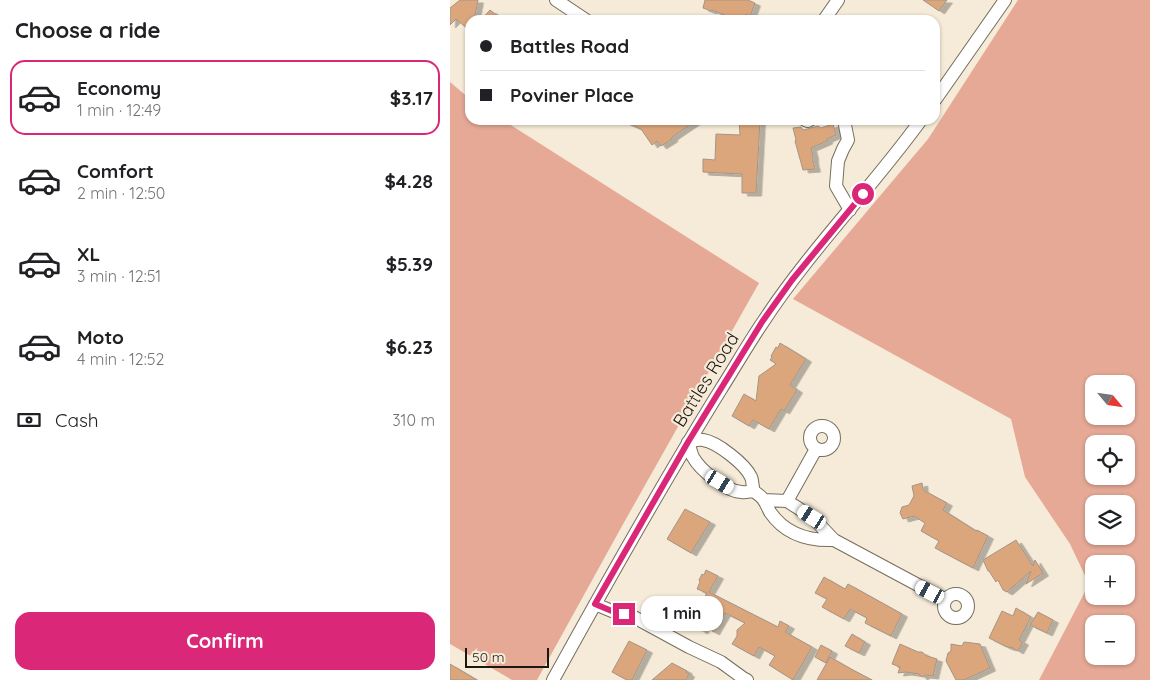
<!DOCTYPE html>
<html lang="en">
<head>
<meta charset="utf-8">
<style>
  :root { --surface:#fff; --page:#f6f6f6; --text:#202124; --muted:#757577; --line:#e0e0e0; --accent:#db2777 }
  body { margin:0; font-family:Quicksand,sans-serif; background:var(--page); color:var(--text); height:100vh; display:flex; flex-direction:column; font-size:19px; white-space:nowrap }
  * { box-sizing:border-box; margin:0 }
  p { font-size:16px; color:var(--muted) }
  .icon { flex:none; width:28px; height:28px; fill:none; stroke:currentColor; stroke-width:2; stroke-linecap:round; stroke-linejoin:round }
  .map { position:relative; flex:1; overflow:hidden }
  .details { display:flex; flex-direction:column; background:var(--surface); width:450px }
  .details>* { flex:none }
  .top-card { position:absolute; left:15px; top:15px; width:475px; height:110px; border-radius:15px; box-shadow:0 1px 4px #0004; display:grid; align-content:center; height:110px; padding:0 15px; background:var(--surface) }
  .needle { width:32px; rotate:119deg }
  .controls { position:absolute; left:635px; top:375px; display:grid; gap:10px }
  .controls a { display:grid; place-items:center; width:50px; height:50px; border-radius:10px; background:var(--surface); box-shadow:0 1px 4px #0004; font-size:25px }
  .scale { position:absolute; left:15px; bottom:12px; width:84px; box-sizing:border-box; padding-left:5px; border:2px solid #1b1711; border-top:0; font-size:14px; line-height:18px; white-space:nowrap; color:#1b1711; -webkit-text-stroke:4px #f6ebd8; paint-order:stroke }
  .end { position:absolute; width:22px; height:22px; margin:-11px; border:6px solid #db2777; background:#fff; box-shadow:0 0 0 2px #fff }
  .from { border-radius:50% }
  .bubble { position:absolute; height:35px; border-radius:15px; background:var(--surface); box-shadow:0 1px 4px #0004; font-size:16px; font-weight:700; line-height:35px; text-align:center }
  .car { position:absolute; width:15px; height:30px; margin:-15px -8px; border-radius:6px; box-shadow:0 0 4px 1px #0007; background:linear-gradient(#fff 24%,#345 0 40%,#fff 0 76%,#345 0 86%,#fff 0) }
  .top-card b { display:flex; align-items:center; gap:18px; height:48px; font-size:19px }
  .top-card b+b { border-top:1px solid var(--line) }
  .top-card i { width:12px; height:12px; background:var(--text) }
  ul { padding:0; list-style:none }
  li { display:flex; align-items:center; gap:15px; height:75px; margin:0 10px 8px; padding:0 5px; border:2px solid transparent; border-radius:15px }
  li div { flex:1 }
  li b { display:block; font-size:19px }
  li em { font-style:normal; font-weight:700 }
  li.on { border-color:var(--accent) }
  li>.icon { width:45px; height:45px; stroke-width:1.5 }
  h2 { padding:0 15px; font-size:22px; line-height:60px }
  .pay { display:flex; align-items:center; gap:12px; height:55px; padding:0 15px; font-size:19px }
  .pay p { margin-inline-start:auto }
  .action { display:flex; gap:10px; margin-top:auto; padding:10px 15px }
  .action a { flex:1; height:58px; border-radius:15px; background:var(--accent); color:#fff; font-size:20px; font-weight:700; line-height:58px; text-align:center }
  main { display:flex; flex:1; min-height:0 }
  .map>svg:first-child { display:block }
  .green { fill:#e5a996; fill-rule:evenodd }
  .building { fill:#dca67b; stroke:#a59487; filter:url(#shadow) }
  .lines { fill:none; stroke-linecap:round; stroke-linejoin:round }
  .minor-casing { stroke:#766d5d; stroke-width:14 }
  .minor { stroke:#fff; stroke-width:12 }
  .route { stroke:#db2777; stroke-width:6 }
  .labels { text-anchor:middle; stroke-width:4.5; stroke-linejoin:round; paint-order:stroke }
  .street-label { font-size:18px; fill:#1b1711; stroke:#f6ebd8 }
</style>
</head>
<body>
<main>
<section class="details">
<h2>Choose a ride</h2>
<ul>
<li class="on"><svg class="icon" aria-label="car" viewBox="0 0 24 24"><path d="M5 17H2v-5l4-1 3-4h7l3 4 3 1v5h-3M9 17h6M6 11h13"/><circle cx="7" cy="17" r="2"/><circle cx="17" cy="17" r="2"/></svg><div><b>Economy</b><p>1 min · 12:49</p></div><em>$3.17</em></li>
<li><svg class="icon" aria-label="car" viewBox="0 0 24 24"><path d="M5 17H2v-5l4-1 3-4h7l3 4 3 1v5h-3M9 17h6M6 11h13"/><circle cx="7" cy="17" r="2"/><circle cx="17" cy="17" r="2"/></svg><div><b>Comfort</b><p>2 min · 12:50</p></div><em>$4.28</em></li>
<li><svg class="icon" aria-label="car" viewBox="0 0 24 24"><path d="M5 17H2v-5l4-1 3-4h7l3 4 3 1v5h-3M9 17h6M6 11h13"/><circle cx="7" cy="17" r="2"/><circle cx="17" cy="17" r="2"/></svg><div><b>XL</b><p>3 min · 12:51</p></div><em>$5.39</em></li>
<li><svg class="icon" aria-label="car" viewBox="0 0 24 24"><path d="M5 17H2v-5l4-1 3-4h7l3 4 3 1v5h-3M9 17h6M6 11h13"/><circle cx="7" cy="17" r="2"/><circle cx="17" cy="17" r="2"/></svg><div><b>Moto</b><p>4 min · 12:52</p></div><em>$6.23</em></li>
</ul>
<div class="pay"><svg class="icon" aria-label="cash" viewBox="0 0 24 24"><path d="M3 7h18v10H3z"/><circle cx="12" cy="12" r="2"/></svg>Cash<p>310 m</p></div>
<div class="action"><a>Confirm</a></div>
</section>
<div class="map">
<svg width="700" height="680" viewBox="0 0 700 680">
  <defs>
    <filter id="shadow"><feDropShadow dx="5.5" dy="3" stdDeviation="0" flood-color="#0004"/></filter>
  </defs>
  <rect width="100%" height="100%" fill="#f6ebd8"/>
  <path class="green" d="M 568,0 L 700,0 L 700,680 L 589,680 L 639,584 L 620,544 L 575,477 L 561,419 L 343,299 L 478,139 ZM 644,384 L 676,384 L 676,416 L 644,416 ZM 644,444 L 676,444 L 676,476 L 644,476 ZM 644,504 L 676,504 L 676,536 L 644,536 ZM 644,564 L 676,564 L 676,596 L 644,596 ZM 644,624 L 676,624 L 676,656 L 644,656 Z
    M 0,82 L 20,99 L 20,120 L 53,120 L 309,283 L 172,526 L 87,680 L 62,680 L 0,644 Z"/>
  <path class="building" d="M 10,0 L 28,0 L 24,20 L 20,20 L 20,31 L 6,19 L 0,25 L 0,8 Z
    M 255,0 L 298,0 L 305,3 L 300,17 L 296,14 L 293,20 L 286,20 L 262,10 L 261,11 L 253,8 Z
    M 473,0 L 497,0 L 489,11 Z
    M 40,10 L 53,20 L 31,20 Z
    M 170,120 L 207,120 L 215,123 L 220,120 L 247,120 L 222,137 L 222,139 L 211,146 L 207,141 L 202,145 L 191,129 Z
    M 289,120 L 310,120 L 306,193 L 292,193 L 292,174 L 253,172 L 253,159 L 265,160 L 266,134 L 290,135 Z
    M 383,124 L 386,135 L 377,139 L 377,141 L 361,148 L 363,156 L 363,161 L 365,169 L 353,170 L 345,141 L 346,140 L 343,128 L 351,127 L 353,130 L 361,128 L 368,126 L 371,128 Z
    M 330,343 L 356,359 L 340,385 L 347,390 L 334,411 L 331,409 L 319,429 L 303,420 L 299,426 L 282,416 L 294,394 L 306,401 L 309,376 L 326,364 L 320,360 L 322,357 L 321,356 L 326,347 L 328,348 Z
    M 472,483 L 473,490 L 497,503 L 493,510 L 526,531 L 527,530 L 538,536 L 523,568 L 485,548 L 489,541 L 471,531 L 475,523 L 464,516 L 453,519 L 450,513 L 452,507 L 459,505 L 464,496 L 462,486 Z
    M 235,509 L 260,522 L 241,553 L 217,539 Z
    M 566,540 L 583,566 L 585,560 L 593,573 L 576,584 L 581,571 L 557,592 L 553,590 L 548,580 L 546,582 L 539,571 L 538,571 L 533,560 Z
    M 256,570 L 268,576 L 259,592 L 328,627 L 330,621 L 339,626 L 335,632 L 362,647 L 343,680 L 319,665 L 325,656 L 309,647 L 304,656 L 282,644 L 287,636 L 287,630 L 295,623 L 275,613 L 264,632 L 255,627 L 252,631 L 243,625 L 249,613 L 246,612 L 257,593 L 247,589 L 250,582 L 249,580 L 252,574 L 254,575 Z
    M 374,577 L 395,589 L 398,584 L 452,614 L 441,636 L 415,623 L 417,618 L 400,609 L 394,619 L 372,607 L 377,599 L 365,593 Z
    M 566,608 L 581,617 L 569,640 L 573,642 L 568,651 L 561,647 L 561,648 L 555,646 L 539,638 L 552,611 L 563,616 Z
    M 588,612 L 603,620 L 597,633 L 580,625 Z
    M 402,634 L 415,642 L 409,653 L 395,646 Z
    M 179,641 L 197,650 L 182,680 L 177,680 L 162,672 Z
    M 514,642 L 530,644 L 540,668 L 514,680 L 506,680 L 496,661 L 498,653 L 501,651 L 501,644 L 512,646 Z
    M 450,644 L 468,652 L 472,652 L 477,656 L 487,659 L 483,676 L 475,675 L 472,677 L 469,674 L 456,672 L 448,673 L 450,667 L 442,664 Z
    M 371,645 L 382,651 L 376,663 L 365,657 Z
    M 380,657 L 401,669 L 422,680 L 367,680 Z
    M 222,663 L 237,671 L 236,672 L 239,674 L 236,680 L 202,680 Z
    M 0,664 L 27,680 L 0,680 Z"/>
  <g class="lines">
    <defs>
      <path id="minor" d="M 106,0 L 136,20
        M 374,20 L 388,0
        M 485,100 L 555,0
        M 355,120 L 358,121 L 360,120
        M 394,120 L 398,140 L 393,149 L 388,161 L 386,186 L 400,210
        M360 438a12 12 0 1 1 24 0a12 12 0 1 1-24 0Z
        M 304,491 C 300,491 295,493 292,492 C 277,492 250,470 243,457 C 241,453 240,447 238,442 C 243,441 249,439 253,440 C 267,442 295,464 301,477 C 303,481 302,487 304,491 C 307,494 311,496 313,499 C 316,503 318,508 320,512 C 335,534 359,541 384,540
        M 314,500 L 337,501 L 362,517 L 384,540 L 496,600
        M 337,501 L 366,449
        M494 606a12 12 0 1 1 24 0a12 12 0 1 1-24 0Z
        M 145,604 L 169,614 L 182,616 L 239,647 L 271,662 L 293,678 L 297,680
        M 103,680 C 157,582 212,484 271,389 C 285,367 298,344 313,322 C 360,250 421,189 471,120"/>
    </defs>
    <use href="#minor" class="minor-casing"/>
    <use href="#minor" class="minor"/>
  </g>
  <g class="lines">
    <path class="route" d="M 174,614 L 169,614 L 145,604 L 238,442 L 312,322 L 342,280 L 413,194"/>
  </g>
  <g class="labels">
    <g class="street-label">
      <text transform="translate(256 380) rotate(-58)" y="6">Battles Road</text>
    </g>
  </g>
</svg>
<div class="controls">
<a><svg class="needle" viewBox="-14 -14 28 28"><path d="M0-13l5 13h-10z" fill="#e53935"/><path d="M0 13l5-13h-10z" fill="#757577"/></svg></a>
<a><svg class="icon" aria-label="locate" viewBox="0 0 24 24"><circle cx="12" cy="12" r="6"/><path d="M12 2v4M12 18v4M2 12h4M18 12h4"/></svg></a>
<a><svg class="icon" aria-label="layers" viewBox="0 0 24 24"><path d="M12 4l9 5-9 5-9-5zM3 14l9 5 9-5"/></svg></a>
<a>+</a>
<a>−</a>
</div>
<div class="scale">50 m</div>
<i class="end from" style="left:413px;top:194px"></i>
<i class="end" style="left:174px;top:614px"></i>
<div class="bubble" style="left:191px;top:596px;width:82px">1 min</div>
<i class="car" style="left:270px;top:482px;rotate:121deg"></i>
<i class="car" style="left:362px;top:517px;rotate:303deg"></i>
<i class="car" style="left:480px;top:592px;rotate:298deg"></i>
<div class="top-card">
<b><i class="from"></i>Battles Road</b>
<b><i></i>Poviner Place</b>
</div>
</div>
</main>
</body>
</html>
